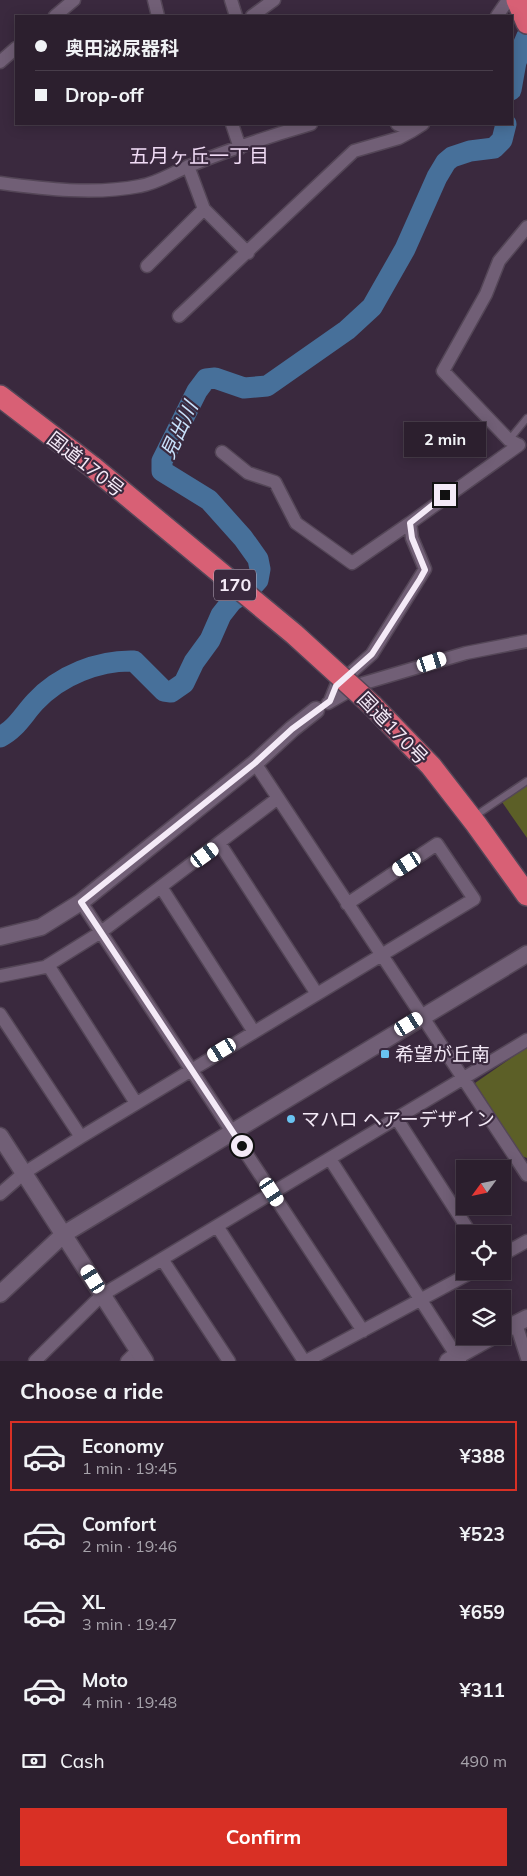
<!DOCTYPE html>
<html lang="en">
<head>
<meta charset="utf-8">
<style>
  :root { --surface:#2c1f2e; --page:#382c3a; --text:#f1f3f6; --muted:#a6a2aa; --line:#483d4a; --accent:#d93025 }
  body { margin:0; font-family:Mulish,"Noto Sans JP",sans-serif; background:var(--page); color:var(--text); height:100vh; display:flex; flex-direction:column; font-size:19px; white-space:nowrap }
  * { box-sizing:border-box; margin:0 }
  p { font-size:16px; color:var(--muted) }
  .icon { flex:none; width:28px; height:28px; fill:none; stroke:currentColor; stroke-width:2; stroke-linecap:round; stroke-linejoin:round }
  .map { position:relative; height:1361px; overflow:hidden }
  .panel { display:flex; flex-direction:column; background:var(--surface); flex:1 }
  .panel>* { flex:none }
  .guide { position:absolute; left:15px; top:15px; width:498px; height:110px; border-radius:0px; box-shadow:0 2px 12px #0003,0 0 0 1px var(--line); display:grid; align-content:center; height:110px; padding:0 20px; background:var(--surface) }
  .needle { width:32px; rotate:237deg }
  .tools { position:absolute; left:456px; top:1160px; display:grid; gap:10px }
  .tools a { display:grid; place-items:center; width:55px; height:55px; border-radius:0px; background:var(--surface); box-shadow:0 2px 12px #0003,0 0 0 1px var(--line); font-size:25px }
  .end { position:absolute; width:22px; height:22px; margin:-11px; border:6px solid #f4eaf7; background:#111; box-shadow:0 0 0 2px #111 }
  .from { border-radius:50% }
  .bubble { position:absolute; height:35px; border-radius:0px; background:var(--surface); box-shadow:0 2px 12px #0003,0 0 0 1px var(--line); font-size:16px; font-weight:700; line-height:35px; text-align:center }
  .car { position:absolute; width:15px; height:30px; margin:-15px -8px; border-radius:6px; box-shadow:0 0 4px 1px #0007; background:linear-gradient(#fff 24%,#345 0 40%,#fff 0 76%,#345 0 86%,#fff 0) }
  .guide b { display:flex; align-items:center; gap:18px; height:48px; font-size:19px }
  .guide b+b { border-top:1px solid var(--line) }
  .guide i { width:12px; height:12px; background:var(--text) }
  ul { padding:0; list-style:none }
  li { display:flex; align-items:center; gap:15px; height:70px; margin:0 10px 8px; padding:0 10px; border:2px solid transparent; border-radius:0px }
  li div { flex:1 }
  li b { display:block; font-size:19px }
  li em { font-style:normal; font-weight:700 }
  li.current { border-color:var(--accent) }
  li>.icon { width:45px; height:45px; stroke-width:1.5 }
  h2 { padding:0 20px; font-size:22px; line-height:60px }
  .pay { display:flex; align-items:center; gap:12px; height:55px; padding:0 20px; font-size:19px }
  .pay p { margin-inline-start:auto }
  .action { display:flex; gap:10px; margin-top:auto; padding:10px 20px }
  .action a { flex:1; height:58px; border-radius:0px; background:var(--accent); color:#fff; font-size:20px; font-weight:700; line-height:58px; text-align:center }
  .map>svg:first-child { display:block }
  .green { fill:#5c5f27 }
  .lines { fill:none; stroke-linecap:round; stroke-linejoin:round }
  .river { stroke:#47709a; stroke-width:21 }
  .service-casing { stroke:#544657; stroke-width:9 }
  .minor-casing { stroke:#544657; stroke-width:15 }
  .tertiary-casing { stroke:#544657; stroke-width:19 }
  .trunk-casing { stroke:#544657; stroke-width:24 }
  .service { stroke:#715f76; stroke-width:6 }
  .minor { stroke:#715f76; stroke-width:12 }
  .tertiary { stroke:#715f76; stroke-width:16 }
  .trunk { stroke:#d86075; stroke-width:21 }
  .trunk-bridge-casing { stroke:#544657; stroke-width:24; stroke-linecap:butt }
  .trunk-bridge { stroke:#d86075; stroke-width:21 }
  .route { stroke:#f4eaf7; stroke-width:6 }
  .poi-dot { fill:#69c3f1; stroke:#3a293e; stroke-width:2 }
  .labels { text-anchor:middle; stroke-width:4.5; stroke-linejoin:round; paint-order:stroke }
  .shield { fill:#3a293e; stroke:#bcb0c0; stroke-width:1 }
  .shield-label { font-size:18px; font-weight:bold; fill:#f4eaf7 }
  .street-label { font-size:19px; fill:#f4eaf7; stroke:#3a293e }
  .poi-label { font-size:19px; fill:#f4eaf7; stroke:#3a293e; text-anchor:start }
  .neighbourhood-label { font-size:20px; fill:#f0dbf5; stroke:#3a293e }
  .water-label { font-size:20px; font-style:italic; fill:#c9e2fc; stroke:#3a293e }
</style>
</head>
<body>
<div class="map">
<svg width="527" height="1361" viewBox="0 0 527 1361">
  <rect width="100%" height="100%" fill="#3a293e"/>
  <path class="green" d="M 527,785 L 527,838 L 502,802 Z
    M 527,1047 L 527,1158 L 522,1156 L 475,1083 Z"/>
  <g class="lines">
    <path class="river" d="M 511,90 L 516,62 L 527,36
      M 0,737 C 16,729 23,715 35,702 C 60,675 99,660 134,661 L 164,691 L 171,692 L 184,683 L 194,662 L 210,640 L 221,615 L 232,601 L 250,589 L 258,580 L 260,569 L 258,559 L 243,538 L 209,500 L 162,471 L 162,461 L 197,391 L 206,379 L 215,378 L 244,388 L 267,386 L 347,330 L 372,307 L 405,249 L 437,177 L 446,162 L 452,157 L 470,151 L 494,148 L 502,140 L 506,124"/>
    <defs>
      <path id="service" d="M 509,440 L 527,418
        M 475,816 L 527,781"/>
      <path id="minor" d="M 154,0 L 158,16
        M 231,0 L 236,16
        M 55,16 L 74,0
        M 252,16 L 274,0
        M 497,16 L 508,0
        M 0,62 L 16,48
        M 232,124 L 240,148
        M 397,124 L 412,131 L 423,124
        M 188,166 L 204,209 L 248,253
        M 0,183 C 45,189 94,195 140,186 C 158,183 172,173 189,166 C 228,150 270,136 311,124
        M 147,266 L 204,209
        M 179,316 L 354,151 L 399,138 L 412,131
        M 519,445 L 509,440 L 443,371 L 486,294 L 499,261 L 527,227
        M 222,452 L 248,473 L 275,482 L 296,523 L 352,563 L 410,523
        M 330,701 L 336,686 L 372,654 L 425,569 L 412,538 L 410,523 L 519,445
        M 328,703 L 361,684 L 466,653 L 527,641
        M 255,763 L 527,1175
        M 220,844 L 317,994
        M 161,887 L 254,1032
        M 81,902 L 363,1331
        M 48,965 L 136,1103
        M 0,976 L 45,967 L 101,932 L 278,798
        M 0,1014 L 81,1137
        M 397,1119 L 471,1234
        M 330,1159 L 460,1361
        M 0,1194 L 24,1173 L 81,1137 L 474,899 L 437,844 L 347,904
        M 217,1226 L 304,1361
        M 502,1255 L 527,1241
        M 162,1259 L 229,1361
        M 516,1324 L 527,1358
        M 35,1361 L 102,1295 L 527,1040
        M 127,1361 L 138,1350
        M 306,1361 L 474,1271"/>
      <path id="tertiary" d="M 0,937 L 41,927 L 81,902 L 255,763 L 292,729 L 316,710
        M 0,1136 L 145,1361
        M 0,1294 L 64,1234 L 527,954
        M 502,1331 L 527,1318
        M 448,1361 L 493,1336"/>
      <path id="trunk" d="M 517,0 L 527,23
        M 0,396 L 94,468
        M 373,706 L 431,766 L 476,824 L 527,895"/>
    </defs>
    <use href="#service" class="service-casing"/>
    <use href="#minor" class="minor-casing"/>
    <use href="#tertiary" class="tertiary-casing"/>
    <use href="#trunk" class="trunk-casing"/>
    <use href="#service" class="service"/>
    <use href="#minor" class="minor"/>
    <use href="#tertiary" class="tertiary"/>
    <use href="#trunk" class="trunk"/>
    <defs>
      <path id="trunk-bridge" d="M 94,468 L 294,634 L 373,706"/>
    </defs>
    <use href="#trunk-bridge" class="trunk-bridge-casing"/>
    <use href="#trunk-bridge" class="trunk-bridge"/>
  </g>
  <g class="lines">
    <path class="route" d="M 242,1146 L 81,902 L 255,763 L 292,729 L 330,701 L 336,686 L 372,654 L 420,579 L 425,570 L 412,538 L 410,523 L 445,495"/>
  </g>
  <g class="poi-dot">
    <rect x="380" y="1049" width="10" height="10" rx="2.5"/>
    <circle cx="291" cy="1119" r="5"/>
  </g>
  <g class="labels">
    <rect class="shield" x="214" y="569.5" width="42" height="31" rx="4"/>
    <g class="shield-label">
      <text x="235" y="591">170</text>
    </g>
    <g class="street-label">
      <text transform="translate(86 464) rotate(38)" y="7">国道170号</text>
      <text transform="translate(393 728) rotate(46)" y="7">国道170号</text>
    </g>
    <g class="poi-label">
      <text x="395" y="1061">希望が丘南</text>
      <text x="301" y="1126">マハロ ヘアーデザイン</text>
    </g>
    <g class="neighbourhood-label">
      <text x="199" y="163">五月ヶ丘一丁目</text>
    </g>
    <g class="water-label">
      <text transform="translate(179 430) rotate(-65)" y="7">見出川</text>
    </g>
  </g>
</svg>
<div class="tools">
<a><svg class="needle" viewBox="-14 -14 28 28"><path d="M0-13l5 13h-10z" fill="#e53935"/><path d="M0 13l5-13h-10z" fill="#a6a2aa"/></svg></a>
<a><svg class="icon" aria-label="locate" viewBox="0 0 24 24"><circle cx="12" cy="12" r="6"/><path d="M12 2v4M12 18v4M2 12h4M18 12h4"/></svg></a>
<a><svg class="icon" aria-label="layers" viewBox="0 0 24 24"><path d="M12 4l9 5-9 5-9-5zM3 14l9 5 9-5"/></svg></a>
</div>
<i class="end from" style="left:242px;top:1146px"></i>
<i class="end" style="left:445px;top:495px"></i>
<div class="bubble" style="left:404px;top:422px;width:82px">2 min</div>
<i class="car" style="left:432px;top:662px;rotate:72deg"></i>
<i class="car" style="left:205px;top:855px;rotate:54deg"></i>
<i class="car" style="left:407px;top:864px;rotate:237deg"></i>
<i class="car" style="left:409px;top:1024px;rotate:59deg"></i>
<i class="car" style="left:222px;top:1050px;rotate:239deg"></i>
<i class="car" style="left:272px;top:1192px;rotate:147deg"></i>
<i class="car" style="left:93px;top:1279px;rotate:328deg"></i>
<div class="guide">
<b><i class="from"></i>奥田泌尿器科</b>
<b><i></i>Drop-off</b>
</div>
</div>
<section class="panel">
<h2>Choose a ride</h2>
<ul>
<li class="current"><svg class="icon" aria-label="car" viewBox="0 0 24 24"><path d="M5 17H2v-5l4-1 3-4h7l3 4 3 1v5h-3M9 17h6M6 11h13"/><circle cx="7" cy="17" r="2"/><circle cx="17" cy="17" r="2"/></svg><div><b>Economy</b><p>1 min · 19:45</p></div><em>¥388</em></li>
<li><svg class="icon" aria-label="car" viewBox="0 0 24 24"><path d="M5 17H2v-5l4-1 3-4h7l3 4 3 1v5h-3M9 17h6M6 11h13"/><circle cx="7" cy="17" r="2"/><circle cx="17" cy="17" r="2"/></svg><div><b>Comfort</b><p>2 min · 19:46</p></div><em>¥523</em></li>
<li><svg class="icon" aria-label="car" viewBox="0 0 24 24"><path d="M5 17H2v-5l4-1 3-4h7l3 4 3 1v5h-3M9 17h6M6 11h13"/><circle cx="7" cy="17" r="2"/><circle cx="17" cy="17" r="2"/></svg><div><b>XL</b><p>3 min · 19:47</p></div><em>¥659</em></li>
<li><svg class="icon" aria-label="car" viewBox="0 0 24 24"><path d="M5 17H2v-5l4-1 3-4h7l3 4 3 1v5h-3M9 17h6M6 11h13"/><circle cx="7" cy="17" r="2"/><circle cx="17" cy="17" r="2"/></svg><div><b>Moto</b><p>4 min · 19:48</p></div><em>¥311</em></li>
</ul>
<div class="pay"><svg class="icon" aria-label="cash" viewBox="0 0 24 24"><path d="M3 7h18v10H3z"/><circle cx="12" cy="12" r="2"/></svg>Cash<p>490 m</p></div>
<div class="action"><a>Confirm</a></div>
</section>
</body>
</html>
